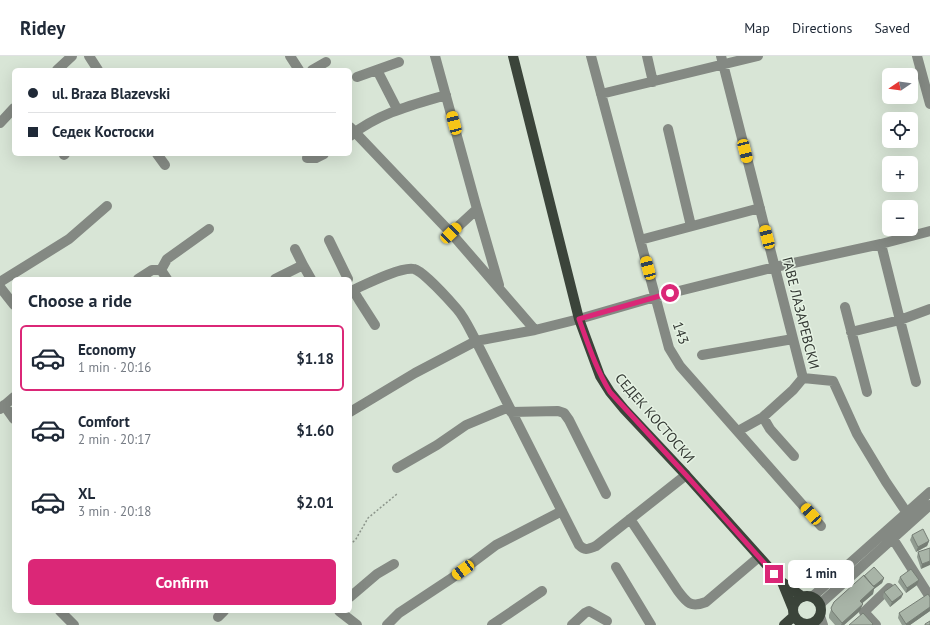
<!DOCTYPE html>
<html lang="en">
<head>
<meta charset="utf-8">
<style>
  :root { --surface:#fff; --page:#f6f6f7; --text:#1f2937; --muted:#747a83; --line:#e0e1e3; --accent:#db2777 }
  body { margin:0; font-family:"PT Sans",sans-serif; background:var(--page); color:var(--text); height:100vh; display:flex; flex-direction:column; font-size:15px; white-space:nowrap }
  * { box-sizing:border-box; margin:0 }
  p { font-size:13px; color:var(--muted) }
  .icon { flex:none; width:22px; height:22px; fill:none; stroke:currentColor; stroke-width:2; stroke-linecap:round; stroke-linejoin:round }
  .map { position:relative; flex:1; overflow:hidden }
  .drawer { position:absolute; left:12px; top:221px; width:340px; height:336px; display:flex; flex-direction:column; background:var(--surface); border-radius:6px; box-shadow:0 4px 16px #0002 }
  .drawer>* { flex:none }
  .banner { position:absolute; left:12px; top:12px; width:340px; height:88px; border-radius:6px; box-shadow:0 4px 16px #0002; display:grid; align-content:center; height:88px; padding:0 16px; background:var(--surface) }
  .needle { width:26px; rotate:257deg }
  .buttons { position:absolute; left:882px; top:12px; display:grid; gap:8px }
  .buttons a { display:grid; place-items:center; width:36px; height:36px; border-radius:6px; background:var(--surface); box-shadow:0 4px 16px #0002; font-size:20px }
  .end { position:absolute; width:18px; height:18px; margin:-9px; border:5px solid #db2777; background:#fff; box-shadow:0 0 0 2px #fff }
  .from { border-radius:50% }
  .bubble { position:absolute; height:28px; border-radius:6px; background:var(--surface); box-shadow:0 4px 16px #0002; font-size:13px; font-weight:800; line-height:28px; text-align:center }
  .car { position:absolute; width:12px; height:24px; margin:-12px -6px; border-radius:5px; box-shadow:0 0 3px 1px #0007; background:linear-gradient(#f5c518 24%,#345 0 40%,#f5c518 0 76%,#345 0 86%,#f5c518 0) }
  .banner b { display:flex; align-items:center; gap:14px; height:38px; font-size:15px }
  .banner b+b { border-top:1px solid var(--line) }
  .banner i { width:10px; height:10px; background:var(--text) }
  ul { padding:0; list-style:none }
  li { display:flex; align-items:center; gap:12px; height:66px; margin:0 8px 6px; padding:0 8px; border:2px solid transparent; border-radius:6px }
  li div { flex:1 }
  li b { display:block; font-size:15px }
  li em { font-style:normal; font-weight:800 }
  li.selected { border-color:var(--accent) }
  li>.icon { width:36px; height:36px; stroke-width:1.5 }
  h2 { padding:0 16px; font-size:18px; line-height:48px }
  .button { display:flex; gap:8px; margin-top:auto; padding:8px 16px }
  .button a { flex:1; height:46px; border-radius:6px; background:var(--accent); color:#fff; font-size:16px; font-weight:800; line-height:46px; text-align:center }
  header { display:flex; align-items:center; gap:24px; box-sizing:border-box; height:56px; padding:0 20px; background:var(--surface); border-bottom:1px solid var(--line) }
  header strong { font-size:19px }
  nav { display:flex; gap:22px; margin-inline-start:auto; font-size:14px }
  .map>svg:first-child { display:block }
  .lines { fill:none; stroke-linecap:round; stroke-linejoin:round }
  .path { stroke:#8c958b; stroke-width:1.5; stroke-dasharray:2 2; stroke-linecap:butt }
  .minor { stroke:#848983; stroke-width:10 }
  .major { stroke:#3b443a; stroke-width:10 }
  .wall { fill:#909b90 }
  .shaded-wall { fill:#767e75 }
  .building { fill:#a8b4a7; stroke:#767e75 }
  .route { stroke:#db2777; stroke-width:5 }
  .labels { text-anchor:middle; stroke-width:3; stroke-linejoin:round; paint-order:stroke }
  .street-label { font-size:14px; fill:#323732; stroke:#e5f2e3 }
</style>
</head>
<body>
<header>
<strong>Ridey</strong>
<nav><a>Map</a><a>Directions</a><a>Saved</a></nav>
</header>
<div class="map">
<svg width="930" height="569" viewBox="0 0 930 569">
  <rect width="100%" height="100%" fill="#d8e5d6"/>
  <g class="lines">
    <path class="path" d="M 350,489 L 356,483 L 368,462 L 397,438"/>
    <path class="minor" d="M 89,0 L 98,14
      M 290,0 L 299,14
      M 435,0 L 477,153 L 451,177
      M 591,0 L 669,292 L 680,310 L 821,470
      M 647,0 L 653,26
      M 721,0 L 803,322 L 793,334 L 763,361 L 738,375
      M 917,0 L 930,48
      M 57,14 L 72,0
      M 312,14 L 326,6
      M 377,14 L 397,53
      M 357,21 L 399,6
      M 601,38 L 758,0
      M 0,67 L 14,52
      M 350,71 L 451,177 L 535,274
      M 668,73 L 691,170
      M 350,80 C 379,57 412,49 446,39
      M 157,98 L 165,109
      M 64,99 L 65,98
      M 307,102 L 316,102 L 324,98
      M 477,153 L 499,229
      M 329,184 L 348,223
      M 640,184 L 760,152
      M 881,188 L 900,264 L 930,253
      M 303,209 L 311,223
      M 161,214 L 167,203 L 209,173
      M 138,223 L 152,214 L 161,214 L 167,223
      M 275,223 L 303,209 L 295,193
      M 0,226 L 69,183 L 107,150
      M 0,231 L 14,249
      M 845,251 L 867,336
      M 375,269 L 359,244 L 353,234 C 366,228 402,210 414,213 C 423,215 450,245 457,253 C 465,262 470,274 476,285 L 579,489 C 585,495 588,493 596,490 L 686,419
      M 851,276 L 900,264 L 916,326
      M 702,299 L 793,283
      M 803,322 L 833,325 L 857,378 L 886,426 L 907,457
      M 4,349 L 14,363
      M 0,353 L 14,341
      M 350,356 L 415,317 L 476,285 L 535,274 L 579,263 L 655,241 L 775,211 L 881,188 L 930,175
      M 511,356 L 558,355 L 564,357 L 569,364 L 606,438
      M 763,361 L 770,373 L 794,400
      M 397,412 L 437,389 L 466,369 L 509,351
      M 630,463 L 678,535 C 687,547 691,552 706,546 L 759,501
      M 893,483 L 930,541
      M 616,511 L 651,569
      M 350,541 L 377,518 L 394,508
      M 812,541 L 930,436
      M 820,548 L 930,449
      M 60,555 L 74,569
      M 339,555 L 357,569
      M 820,560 L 823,569
      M 218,561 L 224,555
      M 810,568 L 811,569
      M 387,569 L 399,557 L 452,522 L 496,489 L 562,455
      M 492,569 L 542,535
      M 572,569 L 585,557 L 589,555 L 607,565
      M 876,569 L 864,556 L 889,532"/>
    <path class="major" d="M 513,0 L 579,263 L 600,320 L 610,336 L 624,353 L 686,419 L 782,526 L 803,541
      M 782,526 L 793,553
      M793 554a14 14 0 1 1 28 0a14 14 0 1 1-28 0Z
      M 784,569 L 794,560"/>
  </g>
  <path class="wall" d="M 912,479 L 929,485 L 927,490 L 916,496 L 910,484 Z
    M 930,492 L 921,513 L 917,501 L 918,496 Z
    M 864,520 L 884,522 L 882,527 L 874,533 L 873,538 L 862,547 L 860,555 L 844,569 L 835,569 L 829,562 L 829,559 L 834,546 Z
    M 900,521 L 917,529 L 906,537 L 898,526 Z
    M 884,536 L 903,538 L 901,542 L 890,551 L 883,541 Z
    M 930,541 L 930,555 L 910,569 L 902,569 L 898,562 L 899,557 Z"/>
  <path class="shaded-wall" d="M 929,485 L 927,490 L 916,496 L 918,491 Z
    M 930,505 L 930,509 L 921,513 L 922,508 Z
    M 884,522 L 882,527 L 874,533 L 873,538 L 858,551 L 860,545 L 872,532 Z
    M 919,524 L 917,529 L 906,537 L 907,532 Z
    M 903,538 L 901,542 L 890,551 L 892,546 Z
    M 863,548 L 860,555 L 844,569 L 841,569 L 842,567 Z
    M 930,551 L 930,555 L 910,569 L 906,569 L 906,568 Z"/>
  <path class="building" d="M 923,473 L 929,485 L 918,491 L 912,479 Z
    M 930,492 L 930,505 L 922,508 L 918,496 Z
    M 874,511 L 884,522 L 874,530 L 873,530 L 864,520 Z
    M 911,513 L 919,524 L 907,532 L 900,521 Z
    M 864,519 L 873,530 L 875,531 L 860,545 L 863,548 L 842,567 L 832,555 L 831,552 L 834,546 Z
    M 895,528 L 903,538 L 892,546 L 884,536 Z
    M 928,538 L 930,541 L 930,551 L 906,568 L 899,557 Z
    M 863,557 L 873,568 L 872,569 L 849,569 Z
    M 930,565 L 930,569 L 925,569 L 925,568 Z"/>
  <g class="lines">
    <path class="route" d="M 670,237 L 579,263 C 588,288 596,313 610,336 L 686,419 L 774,518"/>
  </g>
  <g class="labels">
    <g class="street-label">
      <text transform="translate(801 257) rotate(76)" y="5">ГАВЕ ЛАЗАРЕВСКИ</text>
      <text transform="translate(681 277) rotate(71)" y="5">143</text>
      <text transform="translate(655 362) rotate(49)" y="5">СЕДЕК КОСТОСКИ</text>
    </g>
  </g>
</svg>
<div class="buttons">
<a><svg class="needle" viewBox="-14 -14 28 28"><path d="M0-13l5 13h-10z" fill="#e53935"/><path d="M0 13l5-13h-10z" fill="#747a83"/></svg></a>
<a><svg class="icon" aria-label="locate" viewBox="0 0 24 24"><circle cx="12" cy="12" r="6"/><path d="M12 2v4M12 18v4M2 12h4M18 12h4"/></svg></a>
<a>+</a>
<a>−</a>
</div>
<i class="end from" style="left:670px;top:237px"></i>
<i class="end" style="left:774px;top:518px"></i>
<div class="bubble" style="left:788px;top:504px;width:66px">1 min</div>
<i class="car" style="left:454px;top:67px;rotate:345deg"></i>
<i class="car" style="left:745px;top:95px;rotate:166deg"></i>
<i class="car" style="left:451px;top:177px;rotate:46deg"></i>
<i class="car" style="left:767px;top:181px;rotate:346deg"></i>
<i class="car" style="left:648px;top:212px;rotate:345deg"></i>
<i class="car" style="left:811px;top:458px;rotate:318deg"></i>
<i class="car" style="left:463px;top:514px;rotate:234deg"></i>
<div class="banner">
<b><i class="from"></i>ul. Braza Blazevski</b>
<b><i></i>Седек Костоски</b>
</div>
<section class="drawer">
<h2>Choose a ride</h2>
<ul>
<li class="selected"><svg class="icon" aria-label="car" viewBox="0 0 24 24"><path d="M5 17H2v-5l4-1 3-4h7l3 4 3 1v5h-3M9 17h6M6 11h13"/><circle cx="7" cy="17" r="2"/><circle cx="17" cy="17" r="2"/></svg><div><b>Economy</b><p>1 min · 20:16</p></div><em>$1.18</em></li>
<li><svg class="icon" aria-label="car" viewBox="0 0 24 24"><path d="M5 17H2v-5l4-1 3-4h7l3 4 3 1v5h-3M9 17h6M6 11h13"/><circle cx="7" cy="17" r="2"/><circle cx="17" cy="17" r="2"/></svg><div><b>Comfort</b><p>2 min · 20:17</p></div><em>$1.60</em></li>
<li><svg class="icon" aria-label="car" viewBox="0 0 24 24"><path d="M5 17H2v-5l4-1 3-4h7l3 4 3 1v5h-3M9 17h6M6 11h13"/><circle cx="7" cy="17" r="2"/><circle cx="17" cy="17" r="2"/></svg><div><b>XL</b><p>3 min · 20:18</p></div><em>$2.01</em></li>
</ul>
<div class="button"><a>Confirm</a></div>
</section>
</div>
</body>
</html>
